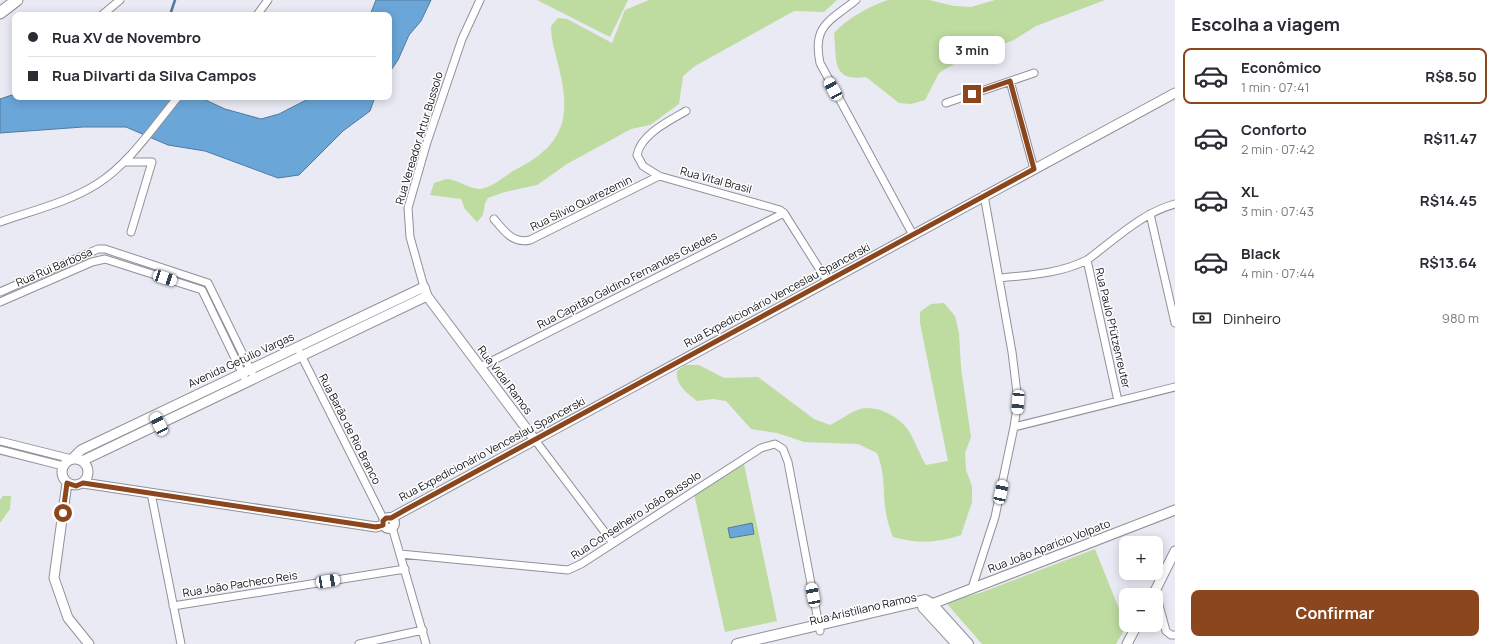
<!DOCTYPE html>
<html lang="pt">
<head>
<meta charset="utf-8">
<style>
  :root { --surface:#fff; --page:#f2f2f3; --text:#2b2b33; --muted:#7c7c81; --line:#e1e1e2; --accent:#8b461d }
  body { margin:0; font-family:Manrope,sans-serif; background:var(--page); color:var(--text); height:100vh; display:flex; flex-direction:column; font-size:15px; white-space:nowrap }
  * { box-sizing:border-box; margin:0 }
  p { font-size:13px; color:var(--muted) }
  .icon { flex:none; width:22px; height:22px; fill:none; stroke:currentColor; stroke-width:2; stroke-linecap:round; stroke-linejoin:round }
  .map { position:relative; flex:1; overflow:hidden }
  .sheet { display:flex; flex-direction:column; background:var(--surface); width:320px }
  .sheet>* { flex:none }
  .top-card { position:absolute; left:12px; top:12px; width:380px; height:88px; border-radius:8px; box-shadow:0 2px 10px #0003; display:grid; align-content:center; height:88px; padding:0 16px; background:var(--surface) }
  .controls { position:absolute; left:1119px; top:536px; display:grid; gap:8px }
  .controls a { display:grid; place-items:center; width:44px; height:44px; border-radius:8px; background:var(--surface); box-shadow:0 2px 10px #0003; font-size:20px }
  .end { position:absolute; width:18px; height:18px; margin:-9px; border:5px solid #8b461d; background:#fff; box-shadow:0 0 0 2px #fff }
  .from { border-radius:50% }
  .bubble { position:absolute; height:28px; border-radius:8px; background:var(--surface); box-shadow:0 2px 10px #0003; font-size:13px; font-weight:700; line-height:28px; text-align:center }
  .car { position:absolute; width:12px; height:24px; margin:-12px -6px; border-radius:5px; box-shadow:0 0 3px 1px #0007; background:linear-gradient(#fff 24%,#345 0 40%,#fff 0 76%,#345 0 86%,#fff 0) }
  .top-card b { display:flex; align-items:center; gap:14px; height:38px; font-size:15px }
  .top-card b+b { border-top:1px solid var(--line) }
  .top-card i { width:10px; height:10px; background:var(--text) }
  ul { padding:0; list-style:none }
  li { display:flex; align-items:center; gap:12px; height:56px; margin:0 8px 6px; padding:0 8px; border:2px solid transparent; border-radius:8px }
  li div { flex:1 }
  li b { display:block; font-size:15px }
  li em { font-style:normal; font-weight:700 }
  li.current { border-color:var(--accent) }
  li>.icon { width:36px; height:36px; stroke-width:1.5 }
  h2 { padding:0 16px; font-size:18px; line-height:48px }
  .pay { display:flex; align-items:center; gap:10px; height:44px; padding:0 16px; font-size:15px }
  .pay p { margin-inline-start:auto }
  .action { display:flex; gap:8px; margin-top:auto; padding:8px 16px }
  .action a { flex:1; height:46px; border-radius:8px; background:var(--accent); color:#fff; font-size:16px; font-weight:700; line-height:46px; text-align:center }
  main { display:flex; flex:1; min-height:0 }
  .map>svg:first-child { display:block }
  .green { fill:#bedba0 }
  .water { fill:#6aa6d8; stroke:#507a9e }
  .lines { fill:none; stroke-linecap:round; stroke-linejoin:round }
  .stream { stroke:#507a9e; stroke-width:2.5 }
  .minor-casing { stroke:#90919a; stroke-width:9 }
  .tertiary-casing { stroke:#90919a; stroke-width:11 }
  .secondary-casing { stroke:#90919a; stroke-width:12 }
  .primary-casing { stroke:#90919a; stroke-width:13 }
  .minor { stroke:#fff; stroke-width:7 }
  .tertiary { stroke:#fff; stroke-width:9 }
  .secondary { stroke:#fff; stroke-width:10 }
  .primary { stroke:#fff; stroke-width:11 }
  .route { stroke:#8b461d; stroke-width:5 }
  .labels { text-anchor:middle; stroke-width:3; stroke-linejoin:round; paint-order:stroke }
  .street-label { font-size:11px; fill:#131317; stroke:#fff }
</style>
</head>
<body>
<main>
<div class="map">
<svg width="1175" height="644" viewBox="0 0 1175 644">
  <rect width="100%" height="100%" fill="#e9eaf3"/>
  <path class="green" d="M 537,0 L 628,0 L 610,37 Z
    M 649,0 L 837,0 L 824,12 L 794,11 L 695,66 L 683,76 L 679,104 L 650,125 L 631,129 L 567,164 L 537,185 L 505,192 L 488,198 L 485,203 L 483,215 L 477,222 L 465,209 L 461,199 L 430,195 L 434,183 C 438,182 444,179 448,179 C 458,180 469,189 480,189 C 493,188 506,174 517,169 C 565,144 571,117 559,68 C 556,54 551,41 551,26 L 558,18 L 567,19 L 612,43 L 625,10 Z
    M 888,0 L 929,0 L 954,6 L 971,7 L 995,0 L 1105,0 L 1036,26 L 1014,40 L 957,62 L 939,73 L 925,100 L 911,104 L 899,103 L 866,77 C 831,82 837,60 834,33 C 848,18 868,7 888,0 Z
    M 944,303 L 955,316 L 959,333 L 961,368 L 971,437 L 965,453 L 966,470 L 972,486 L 972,502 L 961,535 C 938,543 917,544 893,537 C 889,527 886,517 885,506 C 883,485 885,474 877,453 L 858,444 L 804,442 L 777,433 L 751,429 L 726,401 L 713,399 L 697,401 C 687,393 675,385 677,371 L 685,365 L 699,365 L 724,378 L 758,377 L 814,419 L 830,425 C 839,421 850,412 860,409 C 876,405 895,415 905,426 C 912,433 919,454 926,465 L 948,461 L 920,323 L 920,312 L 931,304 Z
    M 744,464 L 777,621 L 725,632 L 694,494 Z
    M 3,496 L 11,496 L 10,509 L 0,523 L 0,500 Z
    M 1095,549 L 1123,619 L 1126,621 L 1127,625 L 1116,644 L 982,644 L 948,605 L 949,601 L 980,593 Z"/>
  <path class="water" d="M 376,0 L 431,0 L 421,21 L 409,35 L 398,60 L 389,73 L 389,15 L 370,15 Z
    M 15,94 L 15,97 L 199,97 L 225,109 L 261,119 L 279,114 L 312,97 L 375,97 L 370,111 L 343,131 L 299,175 L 278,178 L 205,151 L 168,145 L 126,127 L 83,127 L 0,133 L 0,99 Z
    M 752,523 L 754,534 L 730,538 L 728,528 Z"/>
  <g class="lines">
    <path class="stream" d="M 170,15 L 175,0"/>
    <defs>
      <path id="minor" d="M 856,0 C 830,21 812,25 820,63 L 913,235
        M 102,15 L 120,0
        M 257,15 L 268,0
        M 1010,81 L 1034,169
        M 946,103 L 1034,73
        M 686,111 C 669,121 641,134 637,155 L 643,166 L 659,176 L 780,210 L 784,213 L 827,281
        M 124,162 L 152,162 L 131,232
        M 1150,214 L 1175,323
        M 494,219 C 504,231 513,244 530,240 L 659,176
        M 0,222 C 31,211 69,202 97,184 C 130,163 153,127 178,97
        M 1087,260 L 1118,401
        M 999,278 C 1029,275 1059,274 1087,260 C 1113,241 1143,212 1175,204
        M 424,287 L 410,237 L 408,208 L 427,142 L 462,39 L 480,0
        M 0,292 L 98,249 L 105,249 L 208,283 L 252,373
        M 0,302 L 92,262 L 105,259 L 202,290 L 244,377
        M 300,353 L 384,520
        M 480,367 L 784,213
        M 1014,427 L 1175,387
        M 535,440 L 613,543
        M 0,441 L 72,459
        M 0,450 L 63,466
        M 151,493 L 181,644
        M 392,527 L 426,644
        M 400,554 L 568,570 L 581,564 L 761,448 L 775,444 L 783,449 L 788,462 L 820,631
        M 972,588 L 995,517 L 1014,427 L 1018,401 L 1012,352 L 984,195
        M 1155,590 L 1166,631 L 1171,635 L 1175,635
        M 173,606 L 405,569
        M 359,644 L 423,630"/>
      <path id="tertiary" d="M62 472a13 13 0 1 1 26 0a13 13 0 1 1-26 0Z
        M 72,459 L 81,450 L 424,287 L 427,296 L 535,440
        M 82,461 L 427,296
        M 67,483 L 54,578 L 68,618 L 89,644
        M 83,483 L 376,527 L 383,525
        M383.5 523a5.5 5.5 0 1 1 11 0a5.5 5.5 0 1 1-11 0Z
        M 391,518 L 1175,93
        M 1153,595 L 1175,551
        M 932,604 L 1175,510
        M 1127,644 L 1137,625"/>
      <path id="secondary" d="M 923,607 L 957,644
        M 737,644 L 925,600 L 932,604 L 968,644"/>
      <path id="primary" d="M 0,13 L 17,0"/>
    </defs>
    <use href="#minor" class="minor-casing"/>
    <use href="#tertiary" class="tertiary-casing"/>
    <use href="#secondary" class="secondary-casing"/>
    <use href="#primary" class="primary-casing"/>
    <use href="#minor" class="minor"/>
    <use href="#tertiary" class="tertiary"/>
    <use href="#secondary" class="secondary"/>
    <use href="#primary" class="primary"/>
  </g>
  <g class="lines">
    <path class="route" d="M 63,513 L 67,483 L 76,486 L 83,483 L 376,527 L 383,525 L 383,521 L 386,518 L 391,518 L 405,510 L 1034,169 L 1010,81 L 972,94"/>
  </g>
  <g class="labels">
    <g class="street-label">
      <text transform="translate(419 138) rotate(-73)" y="4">Rua Vereador Artur Bussolo</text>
      <text transform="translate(716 180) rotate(15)" y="4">Rua Vital Brasil</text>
      <text transform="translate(581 203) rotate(-26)" y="4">Rua Sílvio Quarezemin</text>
      <text transform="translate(54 267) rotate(-23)" y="4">Rua Rui Barbosa</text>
      <text transform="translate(627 280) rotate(-27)" y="4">Rua Capitão Galdino Fernandes Guedes</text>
      <text transform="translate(777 295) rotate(-28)" y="4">Rua Expedicionário Venceslau Spancerski</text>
      <text transform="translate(1113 328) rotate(77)" y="4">Rua Paulo Pfützenreuter</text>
      <text transform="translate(241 360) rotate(-25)" y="4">Avenida Getúlio Vargas</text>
      <text transform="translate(505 380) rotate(53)" y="4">Rua Vidal Ramos</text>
      <text transform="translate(350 429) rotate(63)" y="4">Rua Barão de Rio Branco</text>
      <text transform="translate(492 449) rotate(-28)" y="4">Rua Expedicionário Venceslau Spancerski</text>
      <text transform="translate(636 515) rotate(-33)" y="4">Rua Conselheiro João Bussolo</text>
      <text transform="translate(1049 546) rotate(-21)" y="4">Rua João Aparício Volpato</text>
      <text transform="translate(240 584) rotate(-9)" y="4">Rua João Pacheco Reis</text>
      <text transform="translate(863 609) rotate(-13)" y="4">Rua Aristiliano Ramos</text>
    </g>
  </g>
</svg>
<div class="controls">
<a>+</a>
<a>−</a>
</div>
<i class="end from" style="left:63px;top:513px"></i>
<i class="end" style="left:972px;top:94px"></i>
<div class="bubble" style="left:939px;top:36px;width:66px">3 min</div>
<i class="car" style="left:833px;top:89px;rotate:331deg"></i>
<i class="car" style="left:165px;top:278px;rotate:108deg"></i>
<i class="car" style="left:1018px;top:402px;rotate:184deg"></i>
<i class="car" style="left:159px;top:424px;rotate:333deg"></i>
<i class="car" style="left:1001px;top:492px;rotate:12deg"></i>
<i class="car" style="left:328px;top:581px;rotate:81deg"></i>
<i class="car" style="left:813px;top:595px;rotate:349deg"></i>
<div class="top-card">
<b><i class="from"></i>Rua XV de Novembro</b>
<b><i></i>Rua Dilvarti da Silva Campos</b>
</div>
</div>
<section class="sheet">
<h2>Escolha a viagem</h2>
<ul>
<li class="current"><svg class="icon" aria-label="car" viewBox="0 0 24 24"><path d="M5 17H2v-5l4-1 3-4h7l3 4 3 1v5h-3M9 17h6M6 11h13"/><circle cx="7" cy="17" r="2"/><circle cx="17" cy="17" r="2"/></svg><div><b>Econômico</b><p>1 min · 07:41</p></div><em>R$8.50</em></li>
<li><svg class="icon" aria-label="car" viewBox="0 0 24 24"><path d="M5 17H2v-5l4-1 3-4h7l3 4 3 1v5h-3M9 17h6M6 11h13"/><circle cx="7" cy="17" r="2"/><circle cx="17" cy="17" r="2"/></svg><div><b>Conforto</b><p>2 min · 07:42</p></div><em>R$11.47</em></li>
<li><svg class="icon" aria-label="car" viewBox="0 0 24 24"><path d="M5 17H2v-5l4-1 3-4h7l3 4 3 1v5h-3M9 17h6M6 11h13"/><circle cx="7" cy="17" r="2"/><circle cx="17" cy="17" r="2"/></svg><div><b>XL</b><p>3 min · 07:43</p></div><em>R$14.45</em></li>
<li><svg class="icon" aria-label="car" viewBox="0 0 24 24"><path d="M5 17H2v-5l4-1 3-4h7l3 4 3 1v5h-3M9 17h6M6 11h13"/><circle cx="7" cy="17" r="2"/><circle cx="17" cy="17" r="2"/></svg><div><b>Black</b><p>4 min · 07:44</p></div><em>R$13.64</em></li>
</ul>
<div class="pay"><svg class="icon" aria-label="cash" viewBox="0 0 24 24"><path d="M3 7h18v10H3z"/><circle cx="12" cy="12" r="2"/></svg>Dinheiro<p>980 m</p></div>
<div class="action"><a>Confirmar</a></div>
</section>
</main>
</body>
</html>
